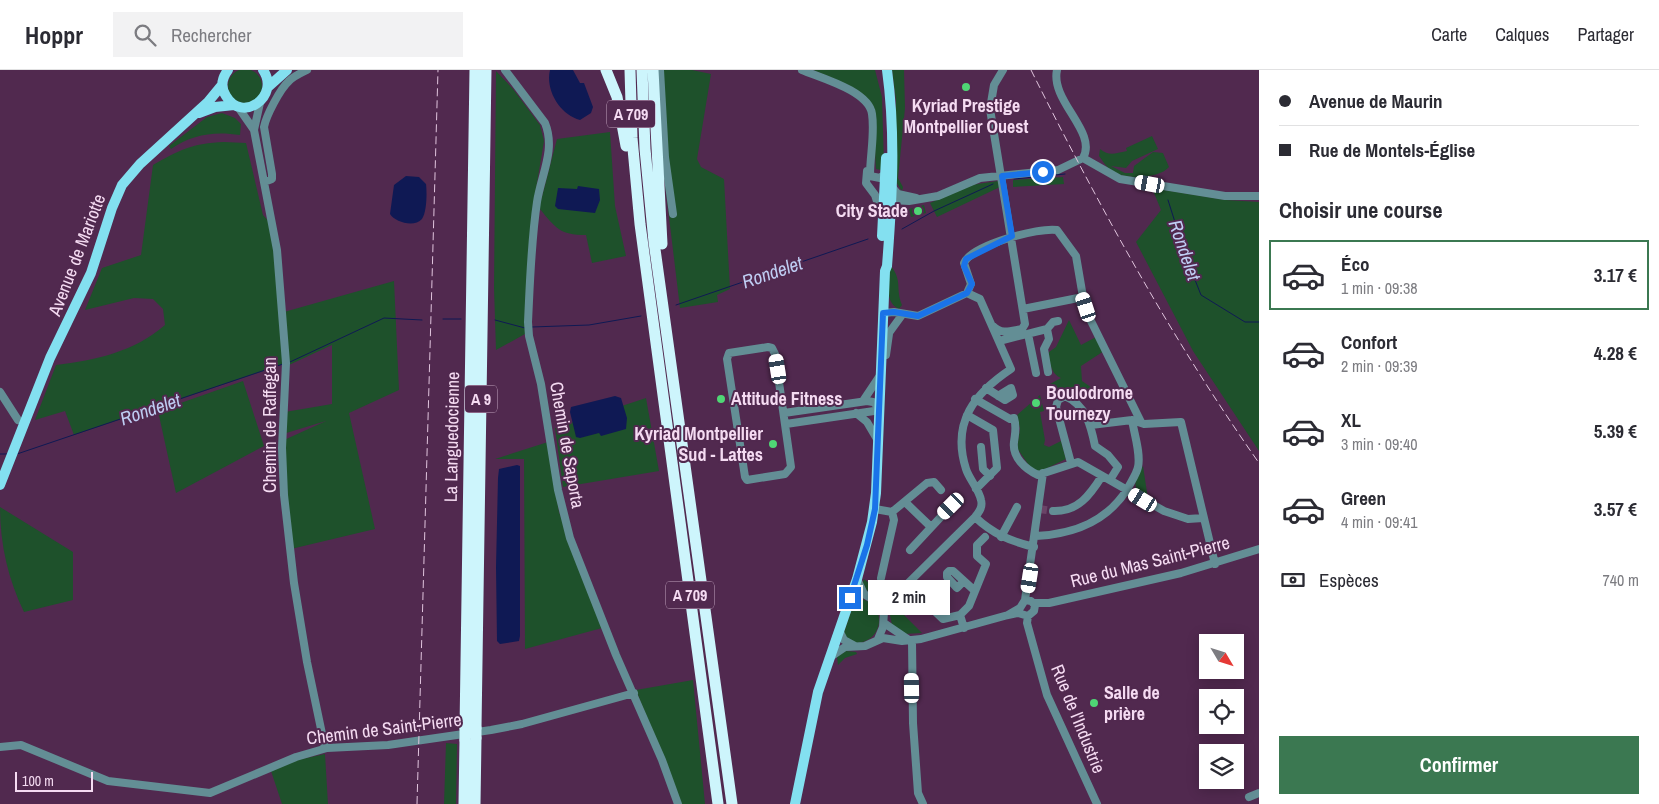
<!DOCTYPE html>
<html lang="fr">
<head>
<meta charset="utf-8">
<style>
  :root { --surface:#fff; --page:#f2f2f3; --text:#2b2b33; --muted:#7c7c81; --line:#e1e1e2; --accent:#3b7851 }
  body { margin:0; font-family:"Archivo Narrow",sans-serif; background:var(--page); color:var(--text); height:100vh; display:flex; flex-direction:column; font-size:19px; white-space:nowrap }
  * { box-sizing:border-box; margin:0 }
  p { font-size:16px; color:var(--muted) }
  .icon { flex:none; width:28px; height:28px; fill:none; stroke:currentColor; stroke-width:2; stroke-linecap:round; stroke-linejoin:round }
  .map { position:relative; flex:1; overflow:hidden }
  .side { display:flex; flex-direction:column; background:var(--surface); width:400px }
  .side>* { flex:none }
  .hud { display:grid; align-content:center; height:110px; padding:0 20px; background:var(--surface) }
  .needle { width:32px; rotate:128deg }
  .fabs { position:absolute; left:1199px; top:564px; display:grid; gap:10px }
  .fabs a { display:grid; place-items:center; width:45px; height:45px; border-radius:0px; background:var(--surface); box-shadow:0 2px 12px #0003; font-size:25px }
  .scale { position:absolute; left:15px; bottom:12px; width:78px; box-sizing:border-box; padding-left:5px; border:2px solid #f5dbf2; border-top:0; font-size:14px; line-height:18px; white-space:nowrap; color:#f5dbf2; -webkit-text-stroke:4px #51294f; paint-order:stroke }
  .end { position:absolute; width:22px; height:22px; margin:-11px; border:6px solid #1a73e8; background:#fff; box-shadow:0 0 0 2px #fff }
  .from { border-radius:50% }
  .bubble { position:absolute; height:35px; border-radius:0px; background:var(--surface); box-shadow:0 2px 12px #0003; font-size:16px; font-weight:800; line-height:35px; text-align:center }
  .car { position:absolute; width:15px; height:30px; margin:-15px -8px; border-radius:6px; box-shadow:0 0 4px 1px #0007; background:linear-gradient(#fff 24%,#345 0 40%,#fff 0 76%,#345 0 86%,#fff 0) }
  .hud b { display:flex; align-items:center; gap:18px; height:48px; font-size:19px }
  .hud b+b { border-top:1px solid var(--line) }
  .hud i { width:12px; height:12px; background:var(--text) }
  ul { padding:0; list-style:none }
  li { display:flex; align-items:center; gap:15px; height:70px; margin:0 10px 8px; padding:0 10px; border:2px solid transparent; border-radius:0px }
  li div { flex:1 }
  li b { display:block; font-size:19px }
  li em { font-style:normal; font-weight:800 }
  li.active { border-color:var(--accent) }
  li>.icon { width:45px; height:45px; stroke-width:1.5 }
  h2 { padding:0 20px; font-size:22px; line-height:60px }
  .pay { display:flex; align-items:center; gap:12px; height:55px; padding:0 20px; font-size:19px }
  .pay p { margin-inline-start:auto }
  .button { display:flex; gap:10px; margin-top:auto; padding:10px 20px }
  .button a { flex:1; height:58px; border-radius:0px; background:var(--accent); color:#fff; font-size:20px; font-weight:800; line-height:58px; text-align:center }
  header { display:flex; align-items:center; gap:30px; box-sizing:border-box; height:70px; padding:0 25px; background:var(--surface); border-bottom:1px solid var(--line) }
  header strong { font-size:24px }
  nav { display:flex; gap:28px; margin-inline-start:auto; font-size:18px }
  .search { width:350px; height:45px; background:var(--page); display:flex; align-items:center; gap:12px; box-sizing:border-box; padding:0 18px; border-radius:0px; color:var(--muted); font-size:19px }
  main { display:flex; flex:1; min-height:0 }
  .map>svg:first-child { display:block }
  .green { fill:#1e512b }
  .water { fill:#0f1954 }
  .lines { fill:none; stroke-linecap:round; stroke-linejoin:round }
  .stream { stroke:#0f1954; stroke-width:1 }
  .minor-tunnel { stroke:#6a4467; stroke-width:8; stroke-dasharray:8 4; stroke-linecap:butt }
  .minor { stroke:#638e95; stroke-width:8 }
  .major { stroke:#83e0f0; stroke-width:10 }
  .highway { stroke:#cdf5fc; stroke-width:11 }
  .rail { stroke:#e1c5de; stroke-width:1; stroke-dasharray:8 4; stroke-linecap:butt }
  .highway-bridge { stroke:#cdf5fc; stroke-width:11 }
  .route { stroke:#1a73e8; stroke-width:6 }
  .poi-dot { fill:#4fd675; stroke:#51294f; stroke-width:2 }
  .labels { text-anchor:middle; stroke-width:4; stroke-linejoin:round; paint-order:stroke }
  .shield { fill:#51294f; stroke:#c4a6c1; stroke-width:1 }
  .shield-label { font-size:16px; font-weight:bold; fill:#f5dbf2 }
  .poi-label { font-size:18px; font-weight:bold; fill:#f5dbf2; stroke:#51294f; text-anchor:start }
  .street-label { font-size:18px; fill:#f5dbf2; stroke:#51294f }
  .water-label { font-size:19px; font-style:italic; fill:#bfcdf3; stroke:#51294f }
</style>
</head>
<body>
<header>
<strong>Hoppr</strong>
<div class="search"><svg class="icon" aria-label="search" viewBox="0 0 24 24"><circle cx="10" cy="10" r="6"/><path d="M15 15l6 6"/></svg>Rechercher</div>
<nav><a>Carte</a><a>Calques</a><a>Partager</a></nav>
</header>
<main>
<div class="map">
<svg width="1259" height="734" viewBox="0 0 1259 734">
  <rect width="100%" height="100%" fill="#51294f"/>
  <path class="green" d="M228 16a17 17 0 1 1 34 0a17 17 0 1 1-34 0Z
    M 657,0 L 692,0 L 711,4 L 697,89 L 701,97 L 724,109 L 730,219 L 717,225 L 718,232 L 680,238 L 665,114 Z
    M 813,0 L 875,0 L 882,27 L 884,94 L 881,100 L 876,99 C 872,25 886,30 813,0 Z
    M 892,0 L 904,0 L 905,38 L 898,108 L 903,117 L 902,121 L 896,112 L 896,30 Z
    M 496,1 L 513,19 L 540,55 L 544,71 L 534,131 L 525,264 L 496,280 L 494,218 Z
    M 222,43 L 235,48 L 241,54 L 240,65 C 215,61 192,64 171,79 L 169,76 L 207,47 Z
    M 610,62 L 615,136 L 626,186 L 592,193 L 586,165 C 559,165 556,158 539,138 L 557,69 Z
    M 1152,66 L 1158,79 L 1132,91 L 1126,98 L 1111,96 L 1125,103 L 1133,103 L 1134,96 L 1153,82 L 1163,83 L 1169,97 C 1159,109 1125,110 1112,101 C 1106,97 1103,91 1099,86 L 1100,79 C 1110,87 1115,83 1127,81 L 1126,78 Z
    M 224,72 L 246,73 L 263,145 L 270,153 L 276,199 L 284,294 L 74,365 L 65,341 L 35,350 L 56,295 C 96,290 134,282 165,255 L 163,239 L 153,229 L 134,228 L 85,240 L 102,198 L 141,185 L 153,95 C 179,80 193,73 224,72 Z
    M 1063,107 L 1064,114 L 1013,117 L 1013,110 Z
    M 998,111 L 1000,117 L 937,147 L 930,133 L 971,115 Z
    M 1152,118 L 1226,130 L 1259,132 L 1259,381 L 1193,281 L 1136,172 L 1161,140 Z
    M 924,135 L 926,143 L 911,147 L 909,139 Z
    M 891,196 C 903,212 895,218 902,235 L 899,239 C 884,233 889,211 889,198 Z
    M 394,211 L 399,320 L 349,343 L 375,459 L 291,479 L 284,370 L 326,351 L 283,364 L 285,342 L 332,334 L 332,275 L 289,295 L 284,242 Z
    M 1069,250 L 1081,275 L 1096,267 L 1104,281 L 1081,296 L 1082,311 L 1098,322 L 1084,327 L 1069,324 L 1069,320 L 1054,325 L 1050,314 L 1061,308 C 1051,304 1049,292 1049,282 L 1056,277 Z
    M 243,311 L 264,376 L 176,423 L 158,341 Z
    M 1040,325 L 1044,341 L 1040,342 L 1045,370 L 1044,375 L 1049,377 L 1061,371 L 1066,389 L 1039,402 L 1030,397 L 1017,378 L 1020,359 L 1017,345 Z
    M 646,328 L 659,401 L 563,417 L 555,358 Z
    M 548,372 L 559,442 L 602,558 L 525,579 L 524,389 L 495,389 Z
    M 1143,396 L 1148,429 C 1130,417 1134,413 1143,396 Z
    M 0,437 L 73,482 L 73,530 L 24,542 C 8,509 0,474 0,437 Z
    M 864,509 L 886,527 L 879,529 L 865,519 L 862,514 Z
    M 862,529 C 889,537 882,573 855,573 L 843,565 L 854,533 Z
    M 893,534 L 922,563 L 904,564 L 892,555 L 889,540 Z
    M 846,581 L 856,582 L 857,584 L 845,588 L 838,595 L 837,587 Z
    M 693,610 L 705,734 L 681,734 L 636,620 Z
    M 446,673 L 457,674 L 456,734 L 444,734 Z
    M 325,684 L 328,734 L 282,734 L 271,701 L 297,690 Z"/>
  <path class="water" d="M 550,0 L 573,0 L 580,13 L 584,13 L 593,37 L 591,43 L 580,50 C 560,45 545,20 550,0 Z
    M 406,106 L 419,107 L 426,114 C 427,122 427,142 422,149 C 414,158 395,152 390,144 L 394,115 Z
    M 578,116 L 599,119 L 600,130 L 595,143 L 558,139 L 555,136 L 558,118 L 577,119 Z
    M 615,326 L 621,328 L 627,348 L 626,359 L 601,366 L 599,363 L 580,368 L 576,367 L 570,342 L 571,337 Z
    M 517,395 L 520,396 L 520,566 L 519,571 L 500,574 L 497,571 L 496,497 L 498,408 L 499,399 Z"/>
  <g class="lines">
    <path class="stream" d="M 1014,109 L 1065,104
      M 1168,130 L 1186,187 L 1201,225 L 1245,252 L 1259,252
      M 902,159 L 934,141 L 993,114
      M 676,235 L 868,169
      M 443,249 L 461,249
      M 495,250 L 525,258
      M 532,257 L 589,255 L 641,246
      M 290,292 L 384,248 L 422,250
      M 0,384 L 7,384
      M 17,384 L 283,294"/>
    <path class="minor-tunnel" d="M 1039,439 L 1053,441"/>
    <path class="minor" d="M 505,0 L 545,53 C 556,80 541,105 537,132 C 531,172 530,212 528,252 L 529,266 L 541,314 L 558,420 L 570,468 L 616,585 L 662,690 L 678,734
      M 660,0 L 665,87 L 673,144
      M 802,0 C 821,8 869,21 872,44 C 875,64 870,85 870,106 L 880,108 L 885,104
      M 1057,0 C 1050,31 1098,62 1083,88
      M 238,37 L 254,60 L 277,180 L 286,293 L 282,378 L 284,425 L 294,513 L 307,592 L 325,678
      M 254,60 L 260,33
      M 1083,88 L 1120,109 L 1225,126 L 1259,126
      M 867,101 L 866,113 L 875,125 L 882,147
      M 264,112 L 272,109 L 272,104 L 264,57 C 266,46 280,19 289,11 C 294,6 301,3 307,0
      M 892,117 L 898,124 L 916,128
      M 892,130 L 909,131 L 938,126 L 980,108 L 1058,100 L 1083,88
      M 967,223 L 971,214 L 964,193 C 972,175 1039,157 1057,160 L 1076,186 L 1083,227 L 1023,239
      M 1083,227 L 1089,247 L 1141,352
      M 883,243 L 894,242 L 918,246 L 967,223
      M 993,256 C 1002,265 1010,261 1022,259 L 1025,254 L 990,39 L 994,15 L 1003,0
      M 1047,259 L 1049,269 L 1044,279 L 1048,302
      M 1047,259 L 1053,252 L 1058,251
      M 1028,264 L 1036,303
      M 886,267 L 902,245
      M 999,271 L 1047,259
      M 768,277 L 772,278 L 775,284 L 791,397 L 785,404 L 747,410 L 745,407 L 727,289 L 729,283 Z
      M 886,285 L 889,264
      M 986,318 L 1005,330 L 1013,325 L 1011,318 L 998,326
      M 0,322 L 18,350
      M 975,329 L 1010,349 L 1014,348 C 1017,358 1015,363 1014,372 C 1012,387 1025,399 1038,405 L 1078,392 L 1164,441 L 1188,449 L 1203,448
      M 863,331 L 879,307
      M 784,343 L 867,331 L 873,332 L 879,337 L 874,341 L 786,354
      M 856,343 L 867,352 L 877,369
      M 967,345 L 993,360 L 997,398 L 976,419
      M 1091,355 L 1132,350 L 1144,354 L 1181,352 L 1215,494
      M 981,377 L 983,399 L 990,406
      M 1071,393 L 1056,337 L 1058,330 L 1065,326 C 1086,335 1091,356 1095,376 L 1108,385 L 1118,397 L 1110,410
      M 905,432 L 930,456
      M 875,439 L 892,442 L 894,450 L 881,508
      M 1053,441 C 1078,442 1090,425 1102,406
      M 892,442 L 927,413 L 934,412 L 941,420
      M 975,447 C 993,464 1010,471 1034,477
      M 1036,466 C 1074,464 1107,452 1128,418 C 1131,412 1137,403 1138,397 C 1141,384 1134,363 1132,350
      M 1001,467 L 1017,437
      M 910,480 L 951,436
      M 857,509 L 864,524 L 877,532 L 884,542 L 883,557 L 878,569
      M 964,511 L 957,518 L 947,507 L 947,503 L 949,501 L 953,501 L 975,521
      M 1025,530 L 1043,403
      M 1034,533 L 1049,533 L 1181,503 L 1259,479
      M 906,541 L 920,527 L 943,549 L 960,545
      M 884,542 L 891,530 L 975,447 C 979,442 983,437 981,430 C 979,419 969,409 966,399 C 951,352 975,323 1011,299 L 980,229 L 967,223
      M 1028,546 L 1027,553 L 1047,625 L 1097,734
      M 884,553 L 909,570
      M 964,558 L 960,545 L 969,536 L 986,494 L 977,486 L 977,475 L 985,467
      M 839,560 L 844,570 L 855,576
      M 912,571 L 913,653 L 918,723 L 923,734
      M 829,588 L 845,577 L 865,576 L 883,568 L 902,571 L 921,569 L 1008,545 L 1018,543 L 1028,546 L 1034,541 L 1035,535 L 1031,531 L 1025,530 L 1020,538 L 1008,545
      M 0,677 L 21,675 L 108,711 L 210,723 L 296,687 L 327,678 L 388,675 L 491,660 L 522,654 L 634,623
      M 1249,727 L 1259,723"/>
    <path class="major" d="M 228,0 C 222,8 220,17 226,26 C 242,54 281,26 263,0
      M 268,17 L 287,0
      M 199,43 L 215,37 L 234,35
      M 882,166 L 886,88
      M 0,415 L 50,288 L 91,203 L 112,138 L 122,115 L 140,94 L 208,32 L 222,15
      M 795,734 L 818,622 L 857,509 L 872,452 L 876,423 L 885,201 L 887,196 C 892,131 896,65 887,0"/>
    <path class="highway" d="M 606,0 L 617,27 L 626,76
      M 630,0 L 632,68 L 640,154 L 718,734
      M 642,0 L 645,79 L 654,172 L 732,734
      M 653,0 L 662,174
      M 465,658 L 475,0
      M 476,658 L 486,0
      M 464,734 L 465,670
      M 475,734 L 476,668"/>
    <path class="rail" d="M 1031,0 C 1099,136 1171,268 1259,393
      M 417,734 L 438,0"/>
    <path class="highway-bridge" d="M 476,668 L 476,658
      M 465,670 L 465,658"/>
  </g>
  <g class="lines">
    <path class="route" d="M 850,528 L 867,475 L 875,439 L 883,243 L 894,242 L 918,246 L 967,223 L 972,214 L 964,196 L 966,189 L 1012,166 L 1002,106 L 1043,102"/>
  </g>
  <g class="poi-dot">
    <circle cx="966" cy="17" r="5"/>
    <circle cx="918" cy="141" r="5"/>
    <circle cx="721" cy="329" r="5"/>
    <circle cx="1036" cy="333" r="5"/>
    <circle cx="773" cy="374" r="5"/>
    <circle cx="1094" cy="633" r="5"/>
  </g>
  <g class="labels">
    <g class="shield">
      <rect x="607" y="30.5" width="48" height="27" rx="4"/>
      <rect x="465" y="315.5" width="32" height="27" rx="4"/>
      <rect x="666" y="511.5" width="48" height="27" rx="4"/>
    </g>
    <g class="shield-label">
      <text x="631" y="50">A 709</text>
      <text x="481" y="335">A 9</text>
      <text x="690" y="531">A 709</text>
    </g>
    <g class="poi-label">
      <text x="966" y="42" text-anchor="middle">Kyriad Prestige<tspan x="966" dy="21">Montpellier Ouest</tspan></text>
      <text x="908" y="147" text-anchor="end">City Stade</text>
      <text x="1046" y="329">Boulodrome<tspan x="1046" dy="21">Tournezy</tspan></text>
      <text x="731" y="335">Attitude Fitness</text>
      <text x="763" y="370" text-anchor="end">Kyriad Montpellier<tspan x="763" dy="21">Sud - Lattes</tspan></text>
      <text x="1104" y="629">Salle de<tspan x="1104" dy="21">prière</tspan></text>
    </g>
    <g class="street-label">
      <text transform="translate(77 185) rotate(-69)" y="6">Avenue de Mariotte</text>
      <text transform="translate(270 355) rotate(-90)" y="6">Chemin de Raffegan</text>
      <text transform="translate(452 367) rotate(-89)" y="6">La Languedocienne</text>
      <text transform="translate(567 375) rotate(80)" y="6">Chemin de Saporta</text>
      <text transform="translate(1150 492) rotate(-14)" y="6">Rue du Mas Saint-Pierre</text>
      <text transform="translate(1078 649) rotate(68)" y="6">Rue de l'Industrie</text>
      <text transform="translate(384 659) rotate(-7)" y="6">Chemin de Saint-Pierre</text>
    </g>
    <g class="water-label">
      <text transform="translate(1185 180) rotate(71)" y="7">Rondelet</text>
      <text transform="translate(772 202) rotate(-19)" y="7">Rondelet</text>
      <text transform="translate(150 339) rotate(-19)" y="7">Rondelet</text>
    </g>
  </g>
</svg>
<div class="fabs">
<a><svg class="needle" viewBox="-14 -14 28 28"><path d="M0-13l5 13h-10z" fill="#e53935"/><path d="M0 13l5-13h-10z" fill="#7c7c81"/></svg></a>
<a><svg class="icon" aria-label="locate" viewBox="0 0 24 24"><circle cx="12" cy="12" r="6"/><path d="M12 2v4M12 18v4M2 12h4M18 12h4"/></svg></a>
<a><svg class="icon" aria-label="layers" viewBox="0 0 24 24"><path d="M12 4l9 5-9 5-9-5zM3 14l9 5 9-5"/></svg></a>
</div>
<div class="scale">100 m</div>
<i class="end from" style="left:1043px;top:102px"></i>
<i class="end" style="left:850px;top:528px"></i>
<div class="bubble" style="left:868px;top:510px;width:82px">2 min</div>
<i class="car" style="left:1150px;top:114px;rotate:280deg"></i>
<i class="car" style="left:1086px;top:237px;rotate:342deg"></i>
<i class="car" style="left:778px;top:299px;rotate:351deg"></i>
<i class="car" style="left:1143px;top:430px;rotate:301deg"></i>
<i class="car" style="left:951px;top:436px;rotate:225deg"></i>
<i class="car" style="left:1030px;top:508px;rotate:189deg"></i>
<i class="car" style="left:912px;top:618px;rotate:359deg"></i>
</div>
<section class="side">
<div class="hud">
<b><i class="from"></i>Avenue de Maurin</b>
<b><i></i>Rue de Montels-Église</b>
</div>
<h2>Choisir une course</h2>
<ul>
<li class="active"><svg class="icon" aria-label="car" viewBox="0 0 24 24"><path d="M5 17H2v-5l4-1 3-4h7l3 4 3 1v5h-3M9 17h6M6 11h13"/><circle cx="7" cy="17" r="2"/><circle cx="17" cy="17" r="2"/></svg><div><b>Éco</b><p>1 min · 09:38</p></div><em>3.17 €</em></li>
<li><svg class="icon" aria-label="car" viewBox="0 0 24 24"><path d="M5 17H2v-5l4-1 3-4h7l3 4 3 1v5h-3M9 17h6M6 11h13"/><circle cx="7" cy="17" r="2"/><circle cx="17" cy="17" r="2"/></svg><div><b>Confort</b><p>2 min · 09:39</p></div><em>4.28 €</em></li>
<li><svg class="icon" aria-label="car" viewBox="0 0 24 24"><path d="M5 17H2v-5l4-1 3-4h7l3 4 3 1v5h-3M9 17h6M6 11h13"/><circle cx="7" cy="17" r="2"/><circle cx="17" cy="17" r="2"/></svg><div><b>XL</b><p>3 min · 09:40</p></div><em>5.39 €</em></li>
<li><svg class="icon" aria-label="car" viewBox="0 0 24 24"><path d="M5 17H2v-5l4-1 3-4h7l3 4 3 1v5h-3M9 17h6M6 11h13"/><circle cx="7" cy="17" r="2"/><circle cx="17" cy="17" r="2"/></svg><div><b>Green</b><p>4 min · 09:41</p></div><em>3.57 €</em></li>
</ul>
<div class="pay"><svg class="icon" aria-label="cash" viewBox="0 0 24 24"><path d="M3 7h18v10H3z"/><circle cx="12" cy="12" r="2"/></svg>Espèces<p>740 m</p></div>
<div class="button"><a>Confirmer</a></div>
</section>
</main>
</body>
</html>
